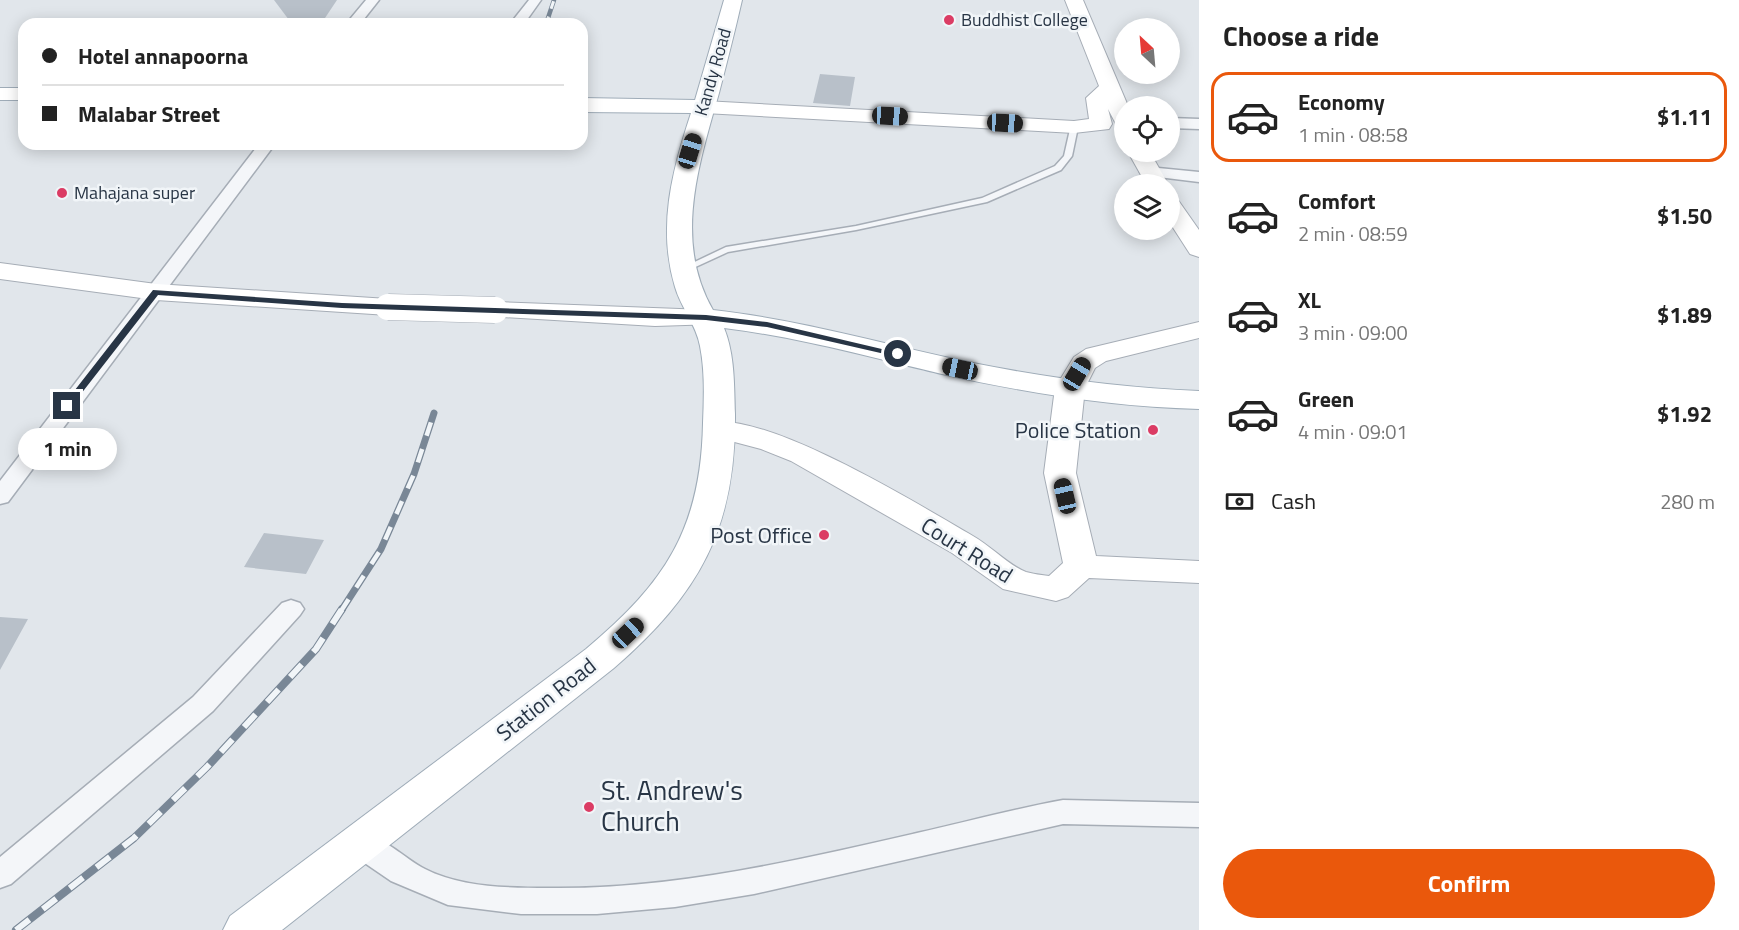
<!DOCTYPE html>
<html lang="en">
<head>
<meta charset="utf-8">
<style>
  :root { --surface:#fff; --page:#f6f6f6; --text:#222; --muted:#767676; --line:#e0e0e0; --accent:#ea580c }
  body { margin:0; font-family:"Titillium Web",sans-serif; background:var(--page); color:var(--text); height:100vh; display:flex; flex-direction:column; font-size:22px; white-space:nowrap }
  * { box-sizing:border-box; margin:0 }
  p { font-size:20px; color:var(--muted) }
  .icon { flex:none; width:33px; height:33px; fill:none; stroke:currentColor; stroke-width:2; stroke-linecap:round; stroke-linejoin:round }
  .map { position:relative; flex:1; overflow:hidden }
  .panel { display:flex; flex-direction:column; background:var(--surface); width:540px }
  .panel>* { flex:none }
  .guide { position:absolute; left:18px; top:18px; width:570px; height:132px; border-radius:18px; box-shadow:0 3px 15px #0003; display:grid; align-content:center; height:132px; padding:0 24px; background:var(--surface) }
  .needle { width:39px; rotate:334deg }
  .controls { position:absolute; left:1114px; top:18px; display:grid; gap:12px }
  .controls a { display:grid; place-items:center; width:66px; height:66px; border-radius:50%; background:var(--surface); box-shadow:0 3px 15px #0003; font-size:30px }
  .end { position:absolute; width:27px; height:27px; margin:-14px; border:8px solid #283545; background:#fff; box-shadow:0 0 0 3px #fff }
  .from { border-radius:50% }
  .bubble { position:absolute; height:42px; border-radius:21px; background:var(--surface); box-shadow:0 3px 15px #0003; font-size:20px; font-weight:700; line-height:42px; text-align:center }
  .car { position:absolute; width:18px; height:36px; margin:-18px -9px; border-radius:8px; box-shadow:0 0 4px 2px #0007; background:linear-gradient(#222 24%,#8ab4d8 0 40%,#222 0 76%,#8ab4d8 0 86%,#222 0) }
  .guide b { display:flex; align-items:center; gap:21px; height:57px; font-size:22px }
  .guide b+b { border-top:2px solid var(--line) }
  .guide i { width:15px; height:15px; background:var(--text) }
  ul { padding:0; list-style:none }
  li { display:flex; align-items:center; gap:18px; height:90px; margin:0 12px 9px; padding:0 12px; border:3px solid transparent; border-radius:18px }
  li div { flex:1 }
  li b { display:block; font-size:22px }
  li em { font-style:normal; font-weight:700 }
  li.current { border-color:var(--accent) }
  li>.icon { width:54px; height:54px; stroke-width:1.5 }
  h2 { padding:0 24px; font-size:27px; line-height:72px }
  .pay { display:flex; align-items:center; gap:15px; height:66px; padding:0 24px; font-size:22px }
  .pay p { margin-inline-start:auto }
  .cta { display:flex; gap:12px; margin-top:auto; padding:12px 24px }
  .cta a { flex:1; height:69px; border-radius:36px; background:var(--accent); color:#fff; font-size:24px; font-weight:700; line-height:69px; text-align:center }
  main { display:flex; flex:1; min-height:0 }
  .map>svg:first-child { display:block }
  .building { fill:#b8c0c9 }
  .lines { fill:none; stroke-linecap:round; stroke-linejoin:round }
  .lane-casing { stroke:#a6adb6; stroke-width:3 }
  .street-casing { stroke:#a6adb6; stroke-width:3 }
  .secondary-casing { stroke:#a6adb6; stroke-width:2 }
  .primary-casing { stroke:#9facb8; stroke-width:2 }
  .lane { fill:#f4f6f9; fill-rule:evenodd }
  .street { fill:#f4f6f9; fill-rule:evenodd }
  .secondary { fill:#fff; fill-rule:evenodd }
  .primary { fill:#fff; fill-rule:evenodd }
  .rail-far2-casing { stroke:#798796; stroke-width:4.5 }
  .rail-far1-casing { stroke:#798796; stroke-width:7 }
  .rail-casing { stroke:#798796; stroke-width:8 }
  .rail-far2 { stroke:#f1f5f8; stroke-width:3; stroke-dasharray:8; stroke-linecap:butt }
  .rail-far1 { stroke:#f1f5f8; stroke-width:4.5; stroke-dasharray:14; stroke-linecap:butt }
  .rail { stroke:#f1f5f8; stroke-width:6; stroke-dasharray:17; stroke-linecap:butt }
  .secondary-bridge-casing { stroke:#a6adb6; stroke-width:27; stroke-linecap:butt }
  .secondary-bridge { stroke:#fff; stroke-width:26 }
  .route { fill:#283545 }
  .poi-dot { fill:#db3c64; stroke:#f1f5f8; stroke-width:2 }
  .labels { text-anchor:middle; stroke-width:5; stroke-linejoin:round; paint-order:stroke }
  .far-poi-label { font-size:18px; fill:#283545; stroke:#f1f5f8; text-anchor:start }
  .far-street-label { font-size:18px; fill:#283545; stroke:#f1f5f8 }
  .poi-label { font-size:22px; fill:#283545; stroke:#f1f5f8; text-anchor:end }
  .street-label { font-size:22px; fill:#283545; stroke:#f1f5f8 }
  .near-poi-label { font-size:27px; fill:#283545; stroke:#f1f5f8; text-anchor:start }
</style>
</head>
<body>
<main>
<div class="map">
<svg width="1199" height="930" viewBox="0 0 1199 930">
  <rect width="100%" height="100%" fill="#e1e6eb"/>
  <path class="building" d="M 274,0 L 337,0 L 321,24 L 292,24 Z
    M 820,74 L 855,77 L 850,106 L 813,103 Z
    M 264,533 L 324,540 L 306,574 L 244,567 Z
    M 0,617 L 28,619 L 0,670 Z"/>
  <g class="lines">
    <defs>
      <path id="lane" d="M 1071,125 L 1078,127 L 1072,156 L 1061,170 L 987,202 L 856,230 L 728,252 L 689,270 L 683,270 L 682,268 L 726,247 L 856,226 L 982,198 L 1055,166 L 1064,156 Z"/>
      <path id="street" d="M 366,0 L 379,0 L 360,24 L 346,24 Z
        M 529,0 L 541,0 L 524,24 L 510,24 Z
        M 1170,118 L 1199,119 L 1199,129 L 1170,128 Z
        M 259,144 L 275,144 L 8,502 L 0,504 L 0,481 Z
        M 1148,167 L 1199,172 L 1199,182 L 1142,175 L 1140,172 L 1142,169 Z
        M 291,600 L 300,603 L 304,609 L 300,615 L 213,711 L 11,884 L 0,888 L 0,857 L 193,697 L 282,603 Z
        M 1063,800 L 1199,803 L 1199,827 L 1063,824 L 754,894 L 675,907 L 597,914 L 521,914 L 448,905 L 391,881 L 350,853 L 346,844 L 350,835 C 375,827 403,858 425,869 C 464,889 516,888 559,888 C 680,888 800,860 917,833 C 966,822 1014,809 1063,800 Z"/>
      <path id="secondary" d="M 1065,0 L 1083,0 L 1128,106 L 1125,106 L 1125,127 L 1117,126 L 1108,109 L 1112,124 L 1109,129 L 1074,133 L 704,113 L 697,111 L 694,107 L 697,103 L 704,101 L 1074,121 L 1089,119 L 1086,98 L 1099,86 Z
        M 1128,152 L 1150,152 L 1168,184 L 1146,184 Z
        M 1170,198 L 1178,200 L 1199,230 L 1199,257 L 1190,254 L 1170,223 Z
        M 0,263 L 156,284 L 388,299 L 397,301 L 401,307 L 397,313 L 388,315 L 156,300 L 0,279 Z
        M 495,302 L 706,310 L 716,312 L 720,318 L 716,324 L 655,326 L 485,316 L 482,310 L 485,304 Z
        M 1199,322 L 1199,338 L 1106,361 L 1095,368 L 1085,388 L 1076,473 L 1096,556 L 1199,561 L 1199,583 L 1089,578 L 1068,597 L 1056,601 L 1003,589 L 952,553 L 791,461 L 761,449 L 708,435 L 704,429 L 708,423 C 764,409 921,506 973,536 C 991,546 1008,565 1026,572 C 1033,574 1042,575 1049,576 L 1063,563 L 1044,473 L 1055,388 L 1074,357 L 1086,349 Z"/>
      <path id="primary" d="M 724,0 L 742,0 C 735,31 727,62 719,93 C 699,164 673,241 713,310 C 802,320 886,345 973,363 C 1048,378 1123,388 1199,391 L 1199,409 C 1112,407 1027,393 942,374 C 870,357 798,337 724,328 C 735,355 734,386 735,414 C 736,529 699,594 614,668 L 282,930 L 223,930 L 230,916 L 586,649 C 665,583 701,529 703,423 C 704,398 705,371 700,346 C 696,324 681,308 675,287 C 657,227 672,171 691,113 L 582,112 L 582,98 L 695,100 Z
        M 0,88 L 24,88 L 24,100 L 0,100 Z"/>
    </defs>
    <use href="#lane" class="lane-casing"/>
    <use href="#street" class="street-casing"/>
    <use href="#secondary" class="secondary-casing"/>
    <use href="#primary" class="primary-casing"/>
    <use href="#lane" class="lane"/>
    <use href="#street" class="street"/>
    <use href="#secondary" class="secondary"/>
    <use href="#primary" class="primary"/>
    <defs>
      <path id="rail-far2" d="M 546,24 L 554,0"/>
      <path id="rail-far1" d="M 341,611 L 381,549 L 414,474 L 434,413"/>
      <path id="rail" d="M 16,930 L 134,838 L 207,767 L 316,649 L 342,609"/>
    </defs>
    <use href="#rail-far2" class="rail-far2-casing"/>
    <use href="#rail-far1" class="rail-far1-casing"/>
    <use href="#rail" class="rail-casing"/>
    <use href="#rail-far2" class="rail-far2"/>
    <use href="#rail-far1" class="rail-far1"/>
    <use href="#rail" class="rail"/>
    <defs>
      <path id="secondary-bridge" d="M 388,307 L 495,310"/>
    </defs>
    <use href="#secondary-bridge" class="secondary-bridge-casing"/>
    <use href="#secondary-bridge" class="secondary-bridge"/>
  </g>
  <path class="route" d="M 153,290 L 342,303 L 706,315 L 767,322 L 903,354 L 898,357 L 767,327 L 706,320 L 342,308 L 158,295 L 70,408 L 64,408 L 64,404 Z"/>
  <g class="poi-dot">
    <circle cx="949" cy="20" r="6"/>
    <circle cx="62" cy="193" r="6"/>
    <circle cx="1153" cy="430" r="6"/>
    <circle cx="824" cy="535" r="6"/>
    <circle cx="589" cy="807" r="6"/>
  </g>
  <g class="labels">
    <g class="far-poi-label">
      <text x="961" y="26">Buddhist College</text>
      <text x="74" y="199">Mahajana super</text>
    </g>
    <g class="far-street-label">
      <text transform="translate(713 72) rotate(-74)" y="6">Kandy Road</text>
    </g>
    <g class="poi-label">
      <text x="1141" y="438">Police Station</text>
      <text x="812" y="543">Post Office</text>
    </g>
    <g class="street-label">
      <text transform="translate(967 550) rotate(32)" y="8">Court Road</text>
      <text transform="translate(546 699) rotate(-38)" y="8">Station Road</text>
    </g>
    <g class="near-poi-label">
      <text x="601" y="800">St. Andrew's<tspan x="601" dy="31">Church</tspan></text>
    </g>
  </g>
</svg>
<div class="controls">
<a><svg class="needle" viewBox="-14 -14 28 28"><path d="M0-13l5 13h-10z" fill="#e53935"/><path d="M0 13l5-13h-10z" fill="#767676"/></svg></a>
<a><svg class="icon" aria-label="locate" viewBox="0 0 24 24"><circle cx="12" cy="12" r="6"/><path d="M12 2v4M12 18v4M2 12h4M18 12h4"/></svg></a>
<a><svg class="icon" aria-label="layers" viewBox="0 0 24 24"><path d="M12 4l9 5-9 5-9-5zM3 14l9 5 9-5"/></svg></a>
</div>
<i class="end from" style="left:898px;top:354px"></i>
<i class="end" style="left:67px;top:406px"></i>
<div class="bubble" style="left:18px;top:428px;width:99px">1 min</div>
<i class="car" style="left:890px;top:116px;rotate:93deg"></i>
<i class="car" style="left:1005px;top:123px;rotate:93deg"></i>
<i class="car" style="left:690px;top:151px;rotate:17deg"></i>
<i class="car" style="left:960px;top:369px;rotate:282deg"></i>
<i class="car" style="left:1077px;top:374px;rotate:31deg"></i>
<i class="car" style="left:1065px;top:496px;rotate:347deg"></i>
<i class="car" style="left:628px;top:633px;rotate:47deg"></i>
<div class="guide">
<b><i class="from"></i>Hotel annapoorna</b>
<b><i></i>Malabar Street</b>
</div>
</div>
<section class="panel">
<h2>Choose a ride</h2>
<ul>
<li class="current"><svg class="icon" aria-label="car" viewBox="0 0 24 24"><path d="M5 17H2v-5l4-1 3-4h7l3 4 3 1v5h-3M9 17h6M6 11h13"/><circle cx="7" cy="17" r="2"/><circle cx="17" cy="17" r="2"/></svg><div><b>Economy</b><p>1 min · 08:58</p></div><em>$1.11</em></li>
<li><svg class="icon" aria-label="car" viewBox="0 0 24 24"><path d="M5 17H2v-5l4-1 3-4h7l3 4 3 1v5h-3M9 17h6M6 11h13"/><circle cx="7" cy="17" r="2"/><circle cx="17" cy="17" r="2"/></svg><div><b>Comfort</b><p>2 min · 08:59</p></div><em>$1.50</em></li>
<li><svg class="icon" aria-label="car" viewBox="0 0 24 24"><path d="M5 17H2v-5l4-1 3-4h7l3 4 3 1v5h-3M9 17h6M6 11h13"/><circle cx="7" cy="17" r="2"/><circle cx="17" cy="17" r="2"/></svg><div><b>XL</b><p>3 min · 09:00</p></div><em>$1.89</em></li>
<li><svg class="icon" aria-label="car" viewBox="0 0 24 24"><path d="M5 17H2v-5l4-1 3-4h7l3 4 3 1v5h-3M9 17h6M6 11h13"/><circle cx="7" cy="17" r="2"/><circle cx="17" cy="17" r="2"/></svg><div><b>Green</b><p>4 min · 09:01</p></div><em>$1.92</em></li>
</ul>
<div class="pay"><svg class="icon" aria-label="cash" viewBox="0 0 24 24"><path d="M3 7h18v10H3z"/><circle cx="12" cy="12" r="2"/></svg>Cash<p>280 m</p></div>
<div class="cta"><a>Confirm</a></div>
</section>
</main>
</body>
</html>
